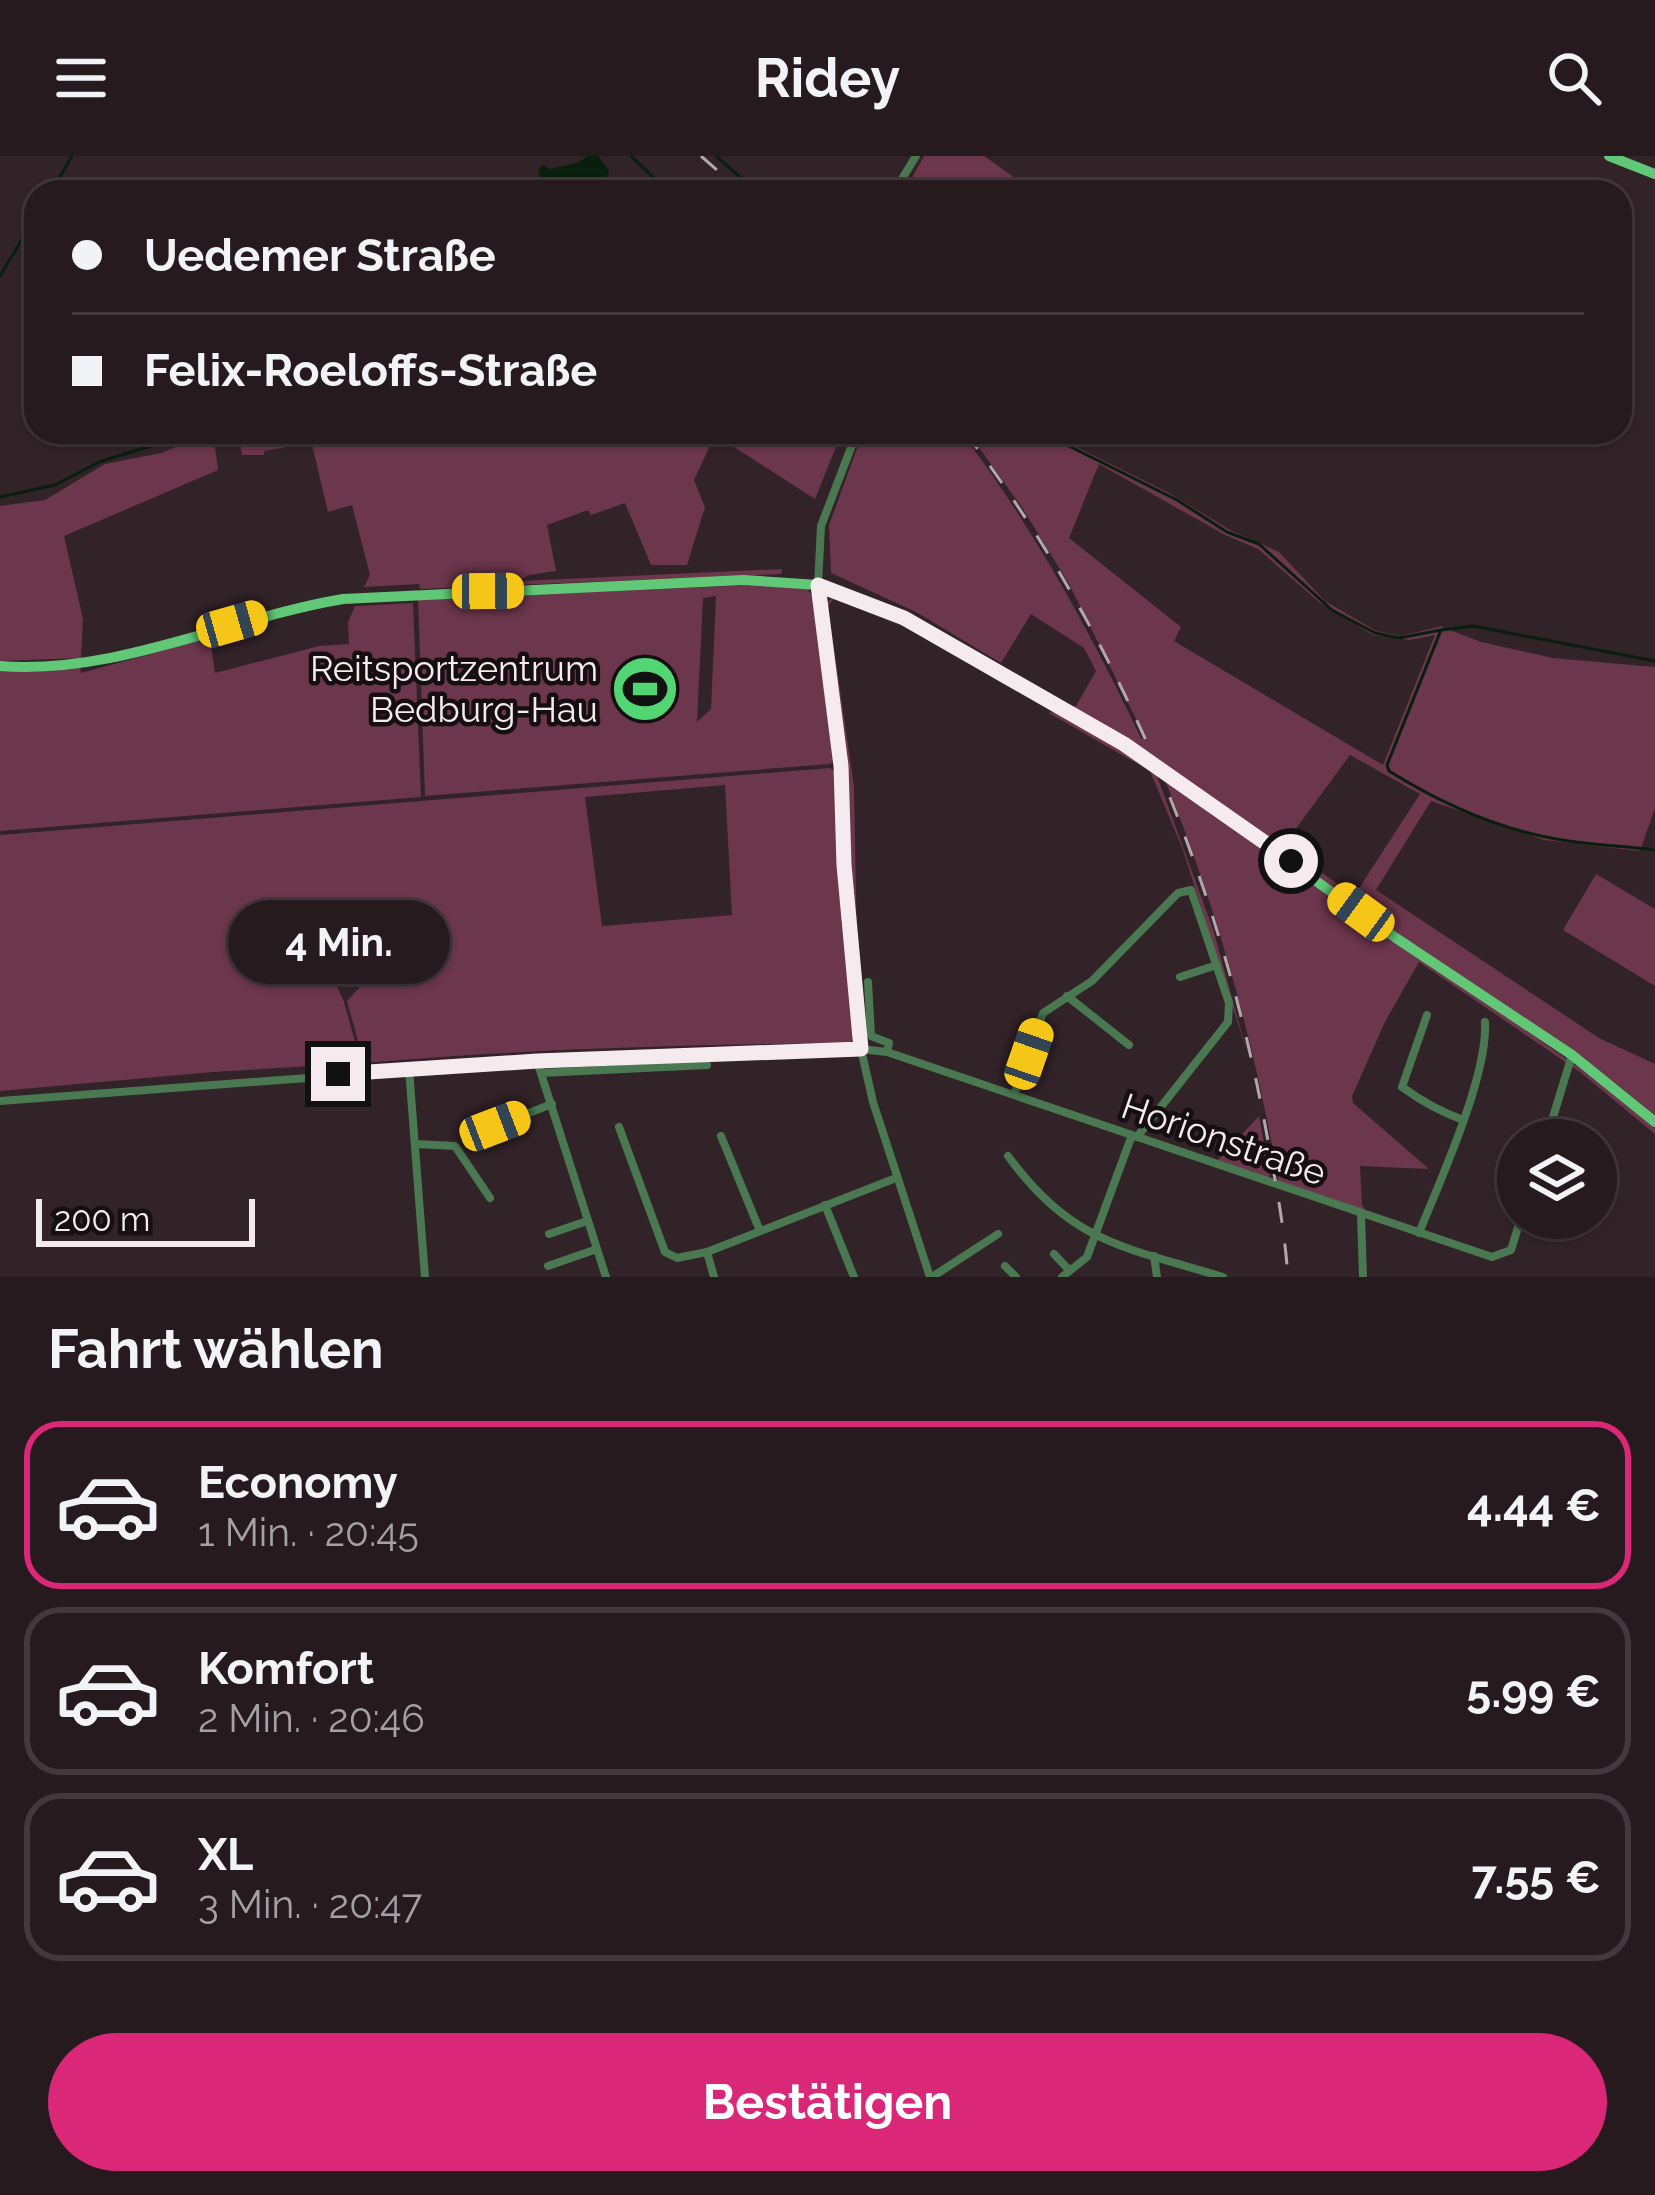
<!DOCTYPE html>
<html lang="de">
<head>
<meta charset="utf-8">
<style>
  :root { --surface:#261a1f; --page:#2e2328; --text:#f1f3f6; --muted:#a4a1a4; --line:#42383d; --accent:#db2777 }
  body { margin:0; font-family:Raleway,sans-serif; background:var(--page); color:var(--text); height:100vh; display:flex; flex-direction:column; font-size:45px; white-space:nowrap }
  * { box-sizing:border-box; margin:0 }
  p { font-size:39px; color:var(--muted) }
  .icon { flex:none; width:66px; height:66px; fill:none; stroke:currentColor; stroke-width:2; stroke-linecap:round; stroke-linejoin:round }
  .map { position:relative; height:1121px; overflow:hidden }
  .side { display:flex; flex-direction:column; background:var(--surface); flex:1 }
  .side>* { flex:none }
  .banner { position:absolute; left:24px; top:24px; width:1608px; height:264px; border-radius:36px; box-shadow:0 3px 9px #0004,0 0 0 3px var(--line); display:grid; align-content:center; height:264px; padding:0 48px; background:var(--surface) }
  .tools { position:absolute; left:1497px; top:963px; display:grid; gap:24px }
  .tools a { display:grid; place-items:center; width:120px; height:120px; border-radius:50%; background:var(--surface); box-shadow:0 3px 9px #0004,0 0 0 3px var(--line); font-size:60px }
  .scale { position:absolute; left:36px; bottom:30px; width:219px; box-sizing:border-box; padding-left:12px; border:6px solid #f5ebee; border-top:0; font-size:33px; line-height:42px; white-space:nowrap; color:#f5ebee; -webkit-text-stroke:9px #160f11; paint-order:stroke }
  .end { position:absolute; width:54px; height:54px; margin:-27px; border:15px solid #f5ebee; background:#111; box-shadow:0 0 0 6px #111 }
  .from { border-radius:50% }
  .bubble { position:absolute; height:84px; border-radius:42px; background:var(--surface); box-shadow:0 3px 9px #0004,0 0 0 3px var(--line); font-size:39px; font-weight:700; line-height:84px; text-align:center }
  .car { position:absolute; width:36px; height:72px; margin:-36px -18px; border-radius:15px; box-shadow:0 0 9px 3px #0007; background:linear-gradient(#f5c518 24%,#345 0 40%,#f5c518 0 76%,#345 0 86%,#f5c518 0) }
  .banner b { display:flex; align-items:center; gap:42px; height:114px; font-size:45px }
  .banner b+b { border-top:3px solid var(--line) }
  .banner i { width:30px; height:30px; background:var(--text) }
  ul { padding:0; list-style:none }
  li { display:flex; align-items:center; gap:36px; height:168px; margin:0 24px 18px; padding:0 24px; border:6px solid var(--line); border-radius:36px }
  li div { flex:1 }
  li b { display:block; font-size:45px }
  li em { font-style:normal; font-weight:700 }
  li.active { border-color:var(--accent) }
  li>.icon { width:108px; height:108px; stroke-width:1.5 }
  h2 { padding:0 48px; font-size:54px; line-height:144px }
  .cta { display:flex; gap:24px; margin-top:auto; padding:24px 48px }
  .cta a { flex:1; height:138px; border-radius:72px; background:var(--accent); color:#fff; font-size:48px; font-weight:700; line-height:138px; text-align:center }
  header { display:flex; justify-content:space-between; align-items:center; height:156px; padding:0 48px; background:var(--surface); font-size:54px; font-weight:700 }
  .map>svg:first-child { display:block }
  .green { fill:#6c364c; fill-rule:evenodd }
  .water { fill:#071f0c }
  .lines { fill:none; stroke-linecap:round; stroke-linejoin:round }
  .stream { stroke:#071f0c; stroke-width:3 }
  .minor { stroke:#497851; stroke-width:8 }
  .major { stroke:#61c877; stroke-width:10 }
  .rail { stroke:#b2a7ab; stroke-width:3; stroke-dasharray:21 21; stroke-linecap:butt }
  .route { stroke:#f5ebee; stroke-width:15 }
  .labels { text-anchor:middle; stroke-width:9; stroke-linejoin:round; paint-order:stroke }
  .poi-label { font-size:36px; fill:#f5ebee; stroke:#160f11; text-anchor:end }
  .street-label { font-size:36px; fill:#f5ebee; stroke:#160f11 }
</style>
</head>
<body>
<header><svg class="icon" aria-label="menu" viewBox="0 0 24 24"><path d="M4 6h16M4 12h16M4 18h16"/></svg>Ridey<svg class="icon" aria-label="search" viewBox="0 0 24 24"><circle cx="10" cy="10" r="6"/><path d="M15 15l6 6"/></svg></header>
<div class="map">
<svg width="1655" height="1121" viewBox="0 0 1655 1121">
  <rect width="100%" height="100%" fill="#322329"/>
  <path class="green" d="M 924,0 L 984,0 L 1035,36 L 904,36 Z
    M 213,276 L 218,314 L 64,380 L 83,463 L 81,502 L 0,505 L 0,350 L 45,344 L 105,308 L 161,297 Z
    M 238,276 L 312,276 L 295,284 L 292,290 L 264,295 L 264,299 L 242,299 Z
    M 318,276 L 842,276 L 815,343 L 715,279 L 694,324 L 705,351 L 687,409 L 651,409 L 625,347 L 591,359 L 588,354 L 547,369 L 556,415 L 528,419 L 520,425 L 782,413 L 781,418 L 420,433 L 419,428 L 364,431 L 370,419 L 352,349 L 328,356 L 310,280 Z
    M 863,276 L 961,276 C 1033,371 1090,475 1141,582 L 1147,585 L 1069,428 L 1023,353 L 968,276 L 1046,276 L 1167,336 L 1230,374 L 1279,396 L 1325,445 L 1376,475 L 1400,480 L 1443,470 L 1442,475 L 1450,474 L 1481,486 L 1553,502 L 1655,511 L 1655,652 L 1640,695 L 1544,684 L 1431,645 L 1376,734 L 1599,882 L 1655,908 L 1655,960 C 1586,899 1507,853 1431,801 C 1309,718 1195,625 1066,552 L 1076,550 L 1096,515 L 1084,492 L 1031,458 L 1001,507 L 916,456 L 831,417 L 829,369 ZM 1099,308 L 1225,379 L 1258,393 L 1319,446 L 1373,479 L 1410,484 L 1435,479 L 1383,609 L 1174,485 L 1181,471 L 1069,382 ZM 1350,599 L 1420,638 L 1354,740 L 1284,689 Z
    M 780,428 L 806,431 L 813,441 L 837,601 L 830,608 L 425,640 L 418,443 ZM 716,440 L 711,553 L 697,566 L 703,442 Z
    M 835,440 L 828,451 L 854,631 L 857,793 L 865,882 L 851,766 L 841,579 L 826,447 Z
    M 413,447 L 421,641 L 0,675 L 0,515 L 80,511 L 81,517 L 210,482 L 215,517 L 319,490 L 349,488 L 348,466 L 355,450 Z
    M 1058,555 L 1154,611 L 1585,916 L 1655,972 L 1655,978 L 1580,916 L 1419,806 L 1385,866 L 1352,940 L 1353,947 L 1429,1013 L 1360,1010 L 1362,1049 L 1366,1055 L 1279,1028 C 1255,888 1218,755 1165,624 L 1157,620 L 1213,773 L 1247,896 L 1183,694 L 1150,615 L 1049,557 Z
    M 830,612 L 837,617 L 839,702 L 854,875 L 852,885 L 840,890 L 839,887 C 680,889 522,893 364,907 L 347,845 L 369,821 L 353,746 L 342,748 L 341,741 L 318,746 L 319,754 L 308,757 L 305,744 L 291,748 L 306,789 L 316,793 L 321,818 L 330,815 L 344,846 L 361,907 L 213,916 L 0,935 L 0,679 ZM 725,629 L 732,759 L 602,770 L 585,641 Z
    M 1596,718 L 1655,753 L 1655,830 L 1563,774 Z
    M 1259,960 L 1271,1026 L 1217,1005 Z"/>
  <path class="water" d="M 588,0 L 598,0 L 609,14 L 603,36 L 546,36 L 538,14 L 543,9 L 550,13 L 577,7 Z"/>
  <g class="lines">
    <path class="stream" d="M 631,0 L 669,36
      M 716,0 L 757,36
      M 51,36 L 72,0
      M 0,120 L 36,60
      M 1041,276 L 1177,344 L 1227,376 L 1259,388 L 1332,454 L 1375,477 L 1399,482 L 1441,474 L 1387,609 L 1389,615 C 1442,648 1499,674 1562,684 C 1592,689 1624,690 1655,694
      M 0,341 L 55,329 L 99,306 L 195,276
      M 1441,474 L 1473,470 L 1655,505"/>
    <path class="minor" d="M 894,36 L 916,0
      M 857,276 L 821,370 L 818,429 L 841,610 L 844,709 L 861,893 L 873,946 L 930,1121
      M 1180,821 L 1217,809
      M 868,826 L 871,880 L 889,887 L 887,896
      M 1067,840 L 1129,889
      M 1427,859 L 1402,931 C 1420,944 1441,956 1463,964
      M 537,905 L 606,1121
      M 409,913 L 425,1121
      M 541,917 L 707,909 L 705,898
      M 1014,939 L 1043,857 L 1092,825 L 1178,737 L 1191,734 L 1229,847 L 1228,866 L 1137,981
      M 0,945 L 519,906 L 861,893 L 887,896 L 1492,1101 L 1511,1094 L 1521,1062
      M 495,970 L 552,948
      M 619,971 L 665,1096 L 677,1102 L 707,1096
      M 721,980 L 760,1075
      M 1546,984 L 1572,899
      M 415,988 L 455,990 L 490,1042
      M 1008,1000 C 1072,1088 1125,1091 1223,1121
      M 825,1049 L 854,1121
      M 1361,1058 L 1363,1121
      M 1419,1077 C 1440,1025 1488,920 1485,866
      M 549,1078 L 587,1065
      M 1054,1098 L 1069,1114
      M 1154,1100 L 1157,1121
      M 548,1110 L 597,1093
      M 1005,1110 L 1016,1121
      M 714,1121 L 707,1096 L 896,1022
      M 932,1121 L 998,1078
      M 1062,1121 L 1087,1101 L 1132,979"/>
    <path class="major" d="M 1609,0 L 1655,18
      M 0,510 C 116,519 230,462 343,443 L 744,424 L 818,429 L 882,452 L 1124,588 L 1396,782 L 1572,899 L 1655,966"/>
    <path class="rail" d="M 701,0 L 742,36
      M 965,276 C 1116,475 1215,713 1263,958 C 1273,1012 1284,1066 1288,1121"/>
  </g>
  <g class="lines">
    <path class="route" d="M 338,918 L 537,905 L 861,893 L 844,709 L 841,610 L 818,429 L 904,462 L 1124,588 L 1291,705"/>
  </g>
  <defs>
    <symbol id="stadium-disc" viewBox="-11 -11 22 22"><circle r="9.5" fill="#52d673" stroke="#160f11"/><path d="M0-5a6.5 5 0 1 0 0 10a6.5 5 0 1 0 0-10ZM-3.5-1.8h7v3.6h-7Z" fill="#111"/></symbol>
  </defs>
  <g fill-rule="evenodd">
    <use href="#stadium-disc" x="607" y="495" width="76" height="76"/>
  </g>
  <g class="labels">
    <g class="poi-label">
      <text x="598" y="525">Reitsportzentrum<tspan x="598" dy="41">Bedburg-Hau</tspan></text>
    </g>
    <g class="street-label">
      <text transform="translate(1224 983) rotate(19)" y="13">Horionstraße</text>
    </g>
  </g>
</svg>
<div class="tools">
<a><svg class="icon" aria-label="layers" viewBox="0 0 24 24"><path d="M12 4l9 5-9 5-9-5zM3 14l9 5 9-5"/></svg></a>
</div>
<div class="scale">200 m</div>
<i class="end from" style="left:1291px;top:705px"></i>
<i class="end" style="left:338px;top:918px"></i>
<div class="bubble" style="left:228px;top:744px;width:222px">4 Min.</div>
<i class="car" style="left:488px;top:435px;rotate:89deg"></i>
<i class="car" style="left:232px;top:468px;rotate:74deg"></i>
<i class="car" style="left:1361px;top:756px;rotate:306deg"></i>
<i class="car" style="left:1029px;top:898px;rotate:19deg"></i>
<i class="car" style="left:495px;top:970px;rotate:69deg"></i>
<div class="banner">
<b><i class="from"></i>Uedemer Straße</b>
<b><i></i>Felix-Roeloffs-Straße</b>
</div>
</div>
<section class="side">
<h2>Fahrt wählen</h2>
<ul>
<li class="active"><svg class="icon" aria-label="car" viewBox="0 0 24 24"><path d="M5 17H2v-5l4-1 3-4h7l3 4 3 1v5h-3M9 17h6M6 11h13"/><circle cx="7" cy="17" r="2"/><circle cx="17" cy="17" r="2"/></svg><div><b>Economy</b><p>1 Min. · 20:45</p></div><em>4.44 €</em></li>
<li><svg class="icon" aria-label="car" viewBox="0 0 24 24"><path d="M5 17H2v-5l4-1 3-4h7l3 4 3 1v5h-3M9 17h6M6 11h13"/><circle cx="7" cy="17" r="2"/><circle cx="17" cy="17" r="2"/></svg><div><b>Komfort</b><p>2 Min. · 20:46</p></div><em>5.99 €</em></li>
<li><svg class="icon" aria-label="car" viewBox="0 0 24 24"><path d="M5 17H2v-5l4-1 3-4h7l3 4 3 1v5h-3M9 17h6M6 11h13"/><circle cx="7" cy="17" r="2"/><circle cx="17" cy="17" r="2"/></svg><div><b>XL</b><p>3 Min. · 20:47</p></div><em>7.55 €</em></li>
</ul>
<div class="cta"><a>Bestätigen</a></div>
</section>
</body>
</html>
